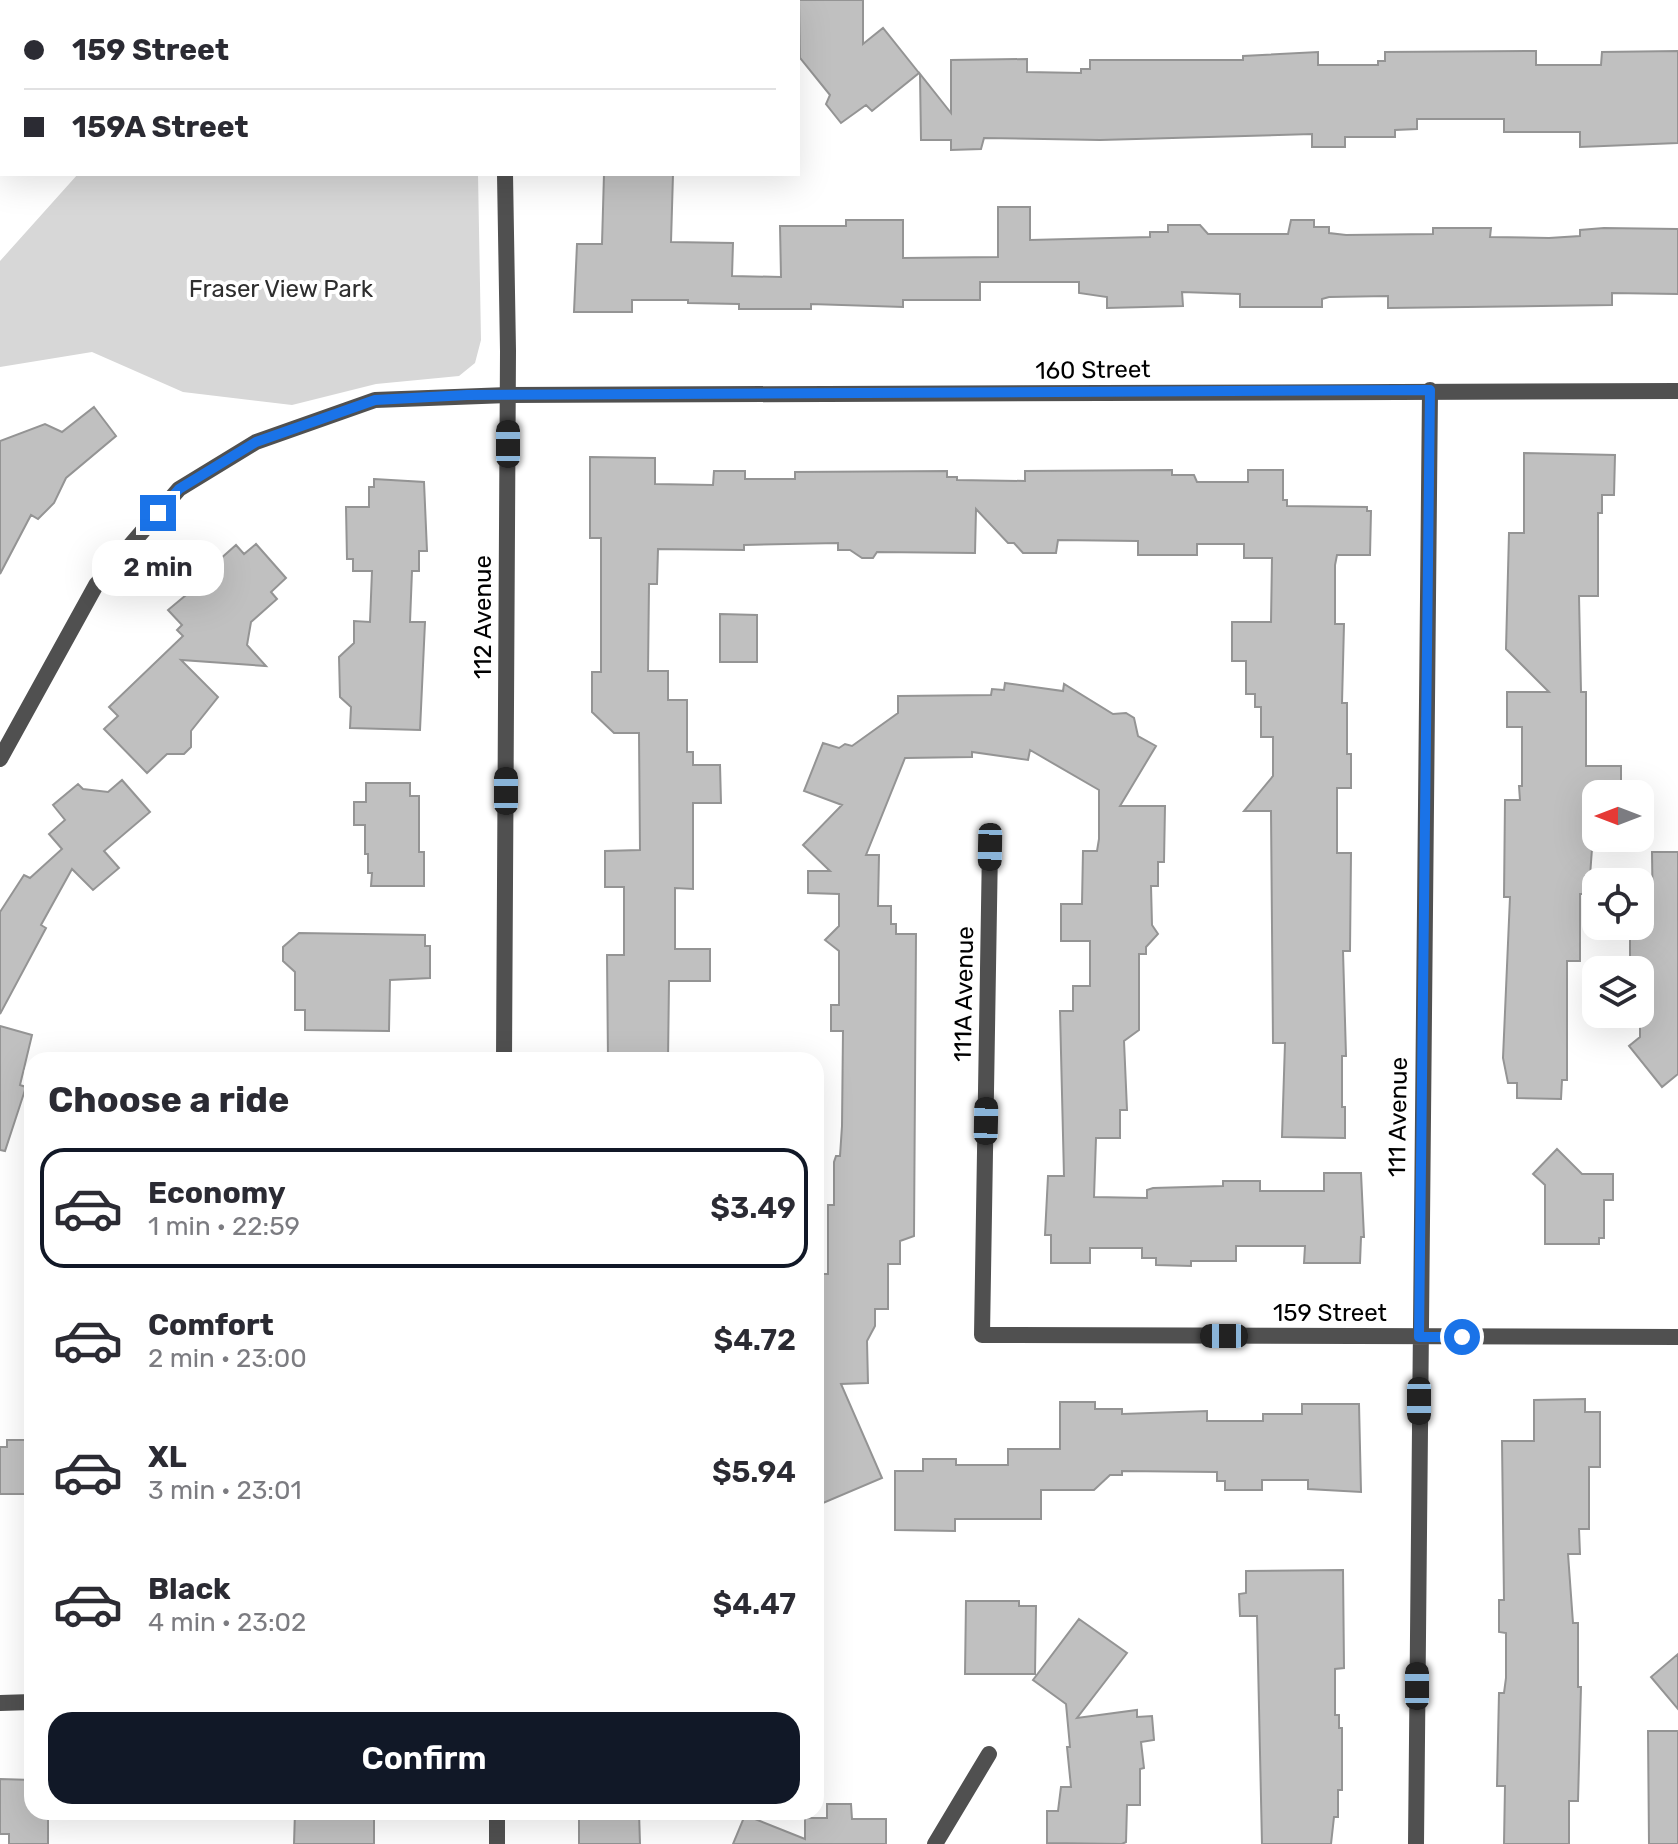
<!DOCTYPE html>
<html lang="en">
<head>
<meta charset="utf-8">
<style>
  :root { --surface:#fff; --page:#f7f7f7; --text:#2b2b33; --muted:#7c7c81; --line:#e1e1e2; --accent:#111827 }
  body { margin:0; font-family:Rubik,sans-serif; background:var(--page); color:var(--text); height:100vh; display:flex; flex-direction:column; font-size:30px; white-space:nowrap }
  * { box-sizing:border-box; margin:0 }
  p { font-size:26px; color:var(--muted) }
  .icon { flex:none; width:44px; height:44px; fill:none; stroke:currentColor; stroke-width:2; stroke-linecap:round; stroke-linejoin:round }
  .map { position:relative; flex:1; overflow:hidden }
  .details { position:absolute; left:24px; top:1052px; width:800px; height:768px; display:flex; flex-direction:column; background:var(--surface); border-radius:24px; box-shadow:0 8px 32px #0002 }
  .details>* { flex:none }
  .banner { position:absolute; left:0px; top:0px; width:800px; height:176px; box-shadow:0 8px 32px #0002; display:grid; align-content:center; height:176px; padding:0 24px; background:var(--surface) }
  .needle { width:52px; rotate:270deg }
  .controls { position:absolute; left:1582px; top:780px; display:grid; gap:16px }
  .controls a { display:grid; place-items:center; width:72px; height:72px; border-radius:16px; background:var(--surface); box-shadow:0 8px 32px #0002; font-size:40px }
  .end { position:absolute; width:36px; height:36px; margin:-18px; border:10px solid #1a73e8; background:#fff; box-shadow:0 0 0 4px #fff }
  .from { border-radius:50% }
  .bubble { position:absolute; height:56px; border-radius:24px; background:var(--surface); box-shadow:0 8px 32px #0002; font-size:26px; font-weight:600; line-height:56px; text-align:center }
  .car { position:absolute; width:24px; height:48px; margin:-24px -12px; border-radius:10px; box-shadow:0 0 6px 2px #0007; background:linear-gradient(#222 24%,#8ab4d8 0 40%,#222 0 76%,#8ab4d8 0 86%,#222 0) }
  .banner b { display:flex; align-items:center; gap:28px; height:76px; font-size:30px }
  .banner b+b { border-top:2px solid var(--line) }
  .banner i { width:20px; height:20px; background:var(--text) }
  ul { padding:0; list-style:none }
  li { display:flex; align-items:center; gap:24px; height:120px; margin:0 16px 12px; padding:0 8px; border:4px solid transparent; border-radius:24px }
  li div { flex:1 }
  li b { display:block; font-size:30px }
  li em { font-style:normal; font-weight:600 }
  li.active { border-color:var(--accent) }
  li>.icon { width:72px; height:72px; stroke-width:1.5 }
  h2 { padding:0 24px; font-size:36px; line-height:96px }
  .primary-button { display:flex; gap:16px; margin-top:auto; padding:16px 24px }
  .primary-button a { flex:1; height:92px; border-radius:24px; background:var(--accent); color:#fff; font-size:32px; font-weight:600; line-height:92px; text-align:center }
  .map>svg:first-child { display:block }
  .green { fill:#d7d7d7 }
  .building { fill:#c0c0c0; stroke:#949494; stroke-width:2 }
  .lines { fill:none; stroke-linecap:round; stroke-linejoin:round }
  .minor { stroke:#505050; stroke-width:16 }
  .tertiary { stroke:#505050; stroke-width:16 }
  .route { stroke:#1a73e8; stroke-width:10 }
  .labels { text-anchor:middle; stroke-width:8; stroke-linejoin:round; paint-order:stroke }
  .park-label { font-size:24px; fill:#2e2e2e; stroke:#fff }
  .street-label { font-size:24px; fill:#000; stroke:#fff }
</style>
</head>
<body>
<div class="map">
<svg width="1678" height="1844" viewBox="0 0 1678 1844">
  <rect width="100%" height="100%" fill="#fff"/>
  <path class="green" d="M 47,0 L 475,0 L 475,2 L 47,2 Z
    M 78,174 L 478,174 L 481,340 L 475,363 L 459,376 L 376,384 L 292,405 L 183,392 L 92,352 L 0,367 L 0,261 Z"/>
  <path class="building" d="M 799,0 L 863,0 L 863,44 L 883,28 L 919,73 L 872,111 L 866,105 L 841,123 L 826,104 L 830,95 L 800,58 Z
    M 1536,51 L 1536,65 L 1601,65 L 1602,52 L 1678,51 L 1678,143 L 1580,147 L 1580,132 L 1504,132 L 1504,119 L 1417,119 L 1417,129 L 1395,130 L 1395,137 L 1345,137 L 1345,147 L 1312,147 L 1312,134 L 1100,140 L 984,138 L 981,149 L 951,150 L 951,140 L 921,140 L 920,74 L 951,113 L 951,60 L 1027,59 L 1027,72 L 1081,73 L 1081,69 L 1090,69 L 1090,60 L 1243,60 L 1243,56 L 1318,52 L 1318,65 L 1378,65 L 1378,61 L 1385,61 L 1385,52 Z
    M 604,174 L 673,174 L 671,242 L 733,243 L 732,276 L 781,277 L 780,226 L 846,226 L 846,220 L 903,220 L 903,258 L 998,257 L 998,207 L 1030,207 L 1030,240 L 1150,237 L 1150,232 L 1168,232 L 1168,225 L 1200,225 L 1208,234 L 1288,234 L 1291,220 L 1314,220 L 1314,227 L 1329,227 L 1329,233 L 1346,235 L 1433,234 L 1433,228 L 1491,228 L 1490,237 L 1549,238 L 1580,236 L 1580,230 L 1604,228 L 1678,229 L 1678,294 L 1612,293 L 1612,305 L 1388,308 L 1388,296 L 1329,297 L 1322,299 L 1322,307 L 1240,307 L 1240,294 L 1182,292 L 1183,306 L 1107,308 L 1107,297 L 1079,293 L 1079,282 L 980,282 L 980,300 L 903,300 L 903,307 L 811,304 L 811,309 L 739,309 L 739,304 L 688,303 L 688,300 L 632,300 L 632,312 L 574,312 L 577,244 L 602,244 Z
    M 94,407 L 116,436 L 66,478 L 54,503 L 38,519 L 31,515 L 0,574 L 0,441 L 45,424 L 62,432 Z
    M 1524,453 L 1615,455 L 1614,495 L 1602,495 L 1602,513 L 1598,513 L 1598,596 L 1579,596 L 1581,692 L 1586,692 L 1586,766 L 1621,766 L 1621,794 L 1596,794 L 1590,876 L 1585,876 L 1585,894 L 1580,894 L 1580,961 L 1567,961 L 1567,1080 L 1562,1080 L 1561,1099 L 1517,1098 L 1517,1083 L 1508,1083 L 1503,1058 L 1510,897 L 1504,897 L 1505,800 L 1520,800 L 1519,786 L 1522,786 L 1522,727 L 1507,727 L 1507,692 L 1549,692 L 1506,649 L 1509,533 L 1524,533 Z
    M 590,457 L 655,458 L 655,484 L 713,485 L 714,471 L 745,471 L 745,479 L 795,479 L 795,472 L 947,471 L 947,477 L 957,477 L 957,480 L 1025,481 L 1025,471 L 1172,470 L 1172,475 L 1194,475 L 1197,482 L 1248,482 L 1248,470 L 1283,470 L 1283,500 L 1287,500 L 1287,506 L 1367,507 L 1367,511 L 1371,511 L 1370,555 L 1337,555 L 1335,565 L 1335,624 L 1344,624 L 1342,703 L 1347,703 L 1347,754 L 1351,754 L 1351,788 L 1337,788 L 1337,853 L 1351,853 L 1350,951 L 1343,951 L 1346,1056 L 1342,1056 L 1342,1107 L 1345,1107 L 1345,1138 L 1282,1137 L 1285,1043 L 1273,1043 L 1271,811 L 1244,811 L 1273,776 L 1273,737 L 1261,737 L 1261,707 L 1255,707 L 1255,694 L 1246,694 L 1246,661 L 1232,661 L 1232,622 L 1271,622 L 1272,558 L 1244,558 L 1244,544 L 1197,544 L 1197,555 L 1138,555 L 1138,541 L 1058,540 L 1056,553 L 1023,553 L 1014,543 L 1008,543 L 976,509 L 975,553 L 877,552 L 873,558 L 862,558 L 850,550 L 838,550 L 838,543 L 744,545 L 744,550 L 658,549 L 657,584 L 649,584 L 648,671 L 668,671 L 668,700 L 687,700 L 687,752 L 693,752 L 693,765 L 720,765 L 721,803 L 693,803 L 693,889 L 675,888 L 675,949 L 710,949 L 710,981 L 669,981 L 668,1060 L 608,1060 L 607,955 L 624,955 L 624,887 L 605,887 L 605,851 L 640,850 L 639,733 L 614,733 L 592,712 L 592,672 L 601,672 L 601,538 L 590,538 Z
    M 374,479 L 424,482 L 427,551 L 419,551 L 419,571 L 412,571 L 410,622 L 425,622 L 420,730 L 350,728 L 351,707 L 340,697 L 339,657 L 354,643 L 354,621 L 370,622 L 372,571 L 353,571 L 353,559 L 347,559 L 346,507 L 369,507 L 369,487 L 374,487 Z
    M 256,544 L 286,578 L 271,592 L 277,599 L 251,622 L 247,645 L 266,666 L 181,660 L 218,697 L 191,731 L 191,747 L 184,754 L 167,754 L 147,773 L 104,729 L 118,716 L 109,707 L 183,636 L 177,630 L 182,625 L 168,610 L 186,595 L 178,582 L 200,562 L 210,568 L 236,545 L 244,554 Z
    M 720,614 L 757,615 L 757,662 L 720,662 Z
    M 1005,683 L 1063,691 L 1064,684 L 1113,714 L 1126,713 L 1134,718 L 1138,736 L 1156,746 L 1120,806 L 1165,806 L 1164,862 L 1158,862 L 1158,886 L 1151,886 L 1152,925 L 1158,934 L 1146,947 L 1146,954 L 1139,954 L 1139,1030 L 1124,1041 L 1127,1110 L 1120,1110 L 1120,1138 L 1096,1138 L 1094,1197 L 1147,1198 L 1147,1190 L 1153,1188 L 1223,1186 L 1223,1181 L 1260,1181 L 1260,1191 L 1324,1191 L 1324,1173 L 1361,1173 L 1364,1237 L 1361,1237 L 1360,1263 L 1304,1263 L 1305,1246 L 1236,1246 L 1236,1261 L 1191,1261 L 1191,1266 L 1156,1265 L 1156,1258 L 1142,1258 L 1142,1248 L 1090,1248 L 1090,1263 L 1051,1263 L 1051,1235 L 1045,1235 L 1048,1176 L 1064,1176 L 1060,1011 L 1073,1011 L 1073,986 L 1090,986 L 1090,941 L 1061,941 L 1061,904 L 1082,904 L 1083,851 L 1097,851 L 1099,839 L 1099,790 L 1030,750 L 1028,760 L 972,752 L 972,757 L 905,758 L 866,855 L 879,855 L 878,906 L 891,906 L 891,924 L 896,924 L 896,934 L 916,934 L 914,1236 L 900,1241 L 900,1264 L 888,1264 L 888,1309 L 875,1309 L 875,1326 L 867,1341 L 868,1383 L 841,1384 L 882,1478 L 816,1506 L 816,1274 L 828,1274 L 828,1205 L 834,1205 L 834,1162 L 836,1156 L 840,1156 L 842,1126 L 843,1031 L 831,1031 L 831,1005 L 839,1005 L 839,951 L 825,940 L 839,926 L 839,894 L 808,893 L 808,871 L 830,871 L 803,845 L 842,805 L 804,791 L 823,743 L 839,748 L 845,744 L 852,746 L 898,713 L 898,696 L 991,695 L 992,689 L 1004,690 Z
    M 122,780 L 150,812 L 104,851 L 119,868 L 93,890 L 72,869 L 41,925 L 46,928 L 0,1014 L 0,912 L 24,875 L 30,878 L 62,849 L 49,834 L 65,820 L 53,805 L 78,784 L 83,789 L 108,792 Z
    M 366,783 L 410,783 L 410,796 L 419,796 L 419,852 L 424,852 L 424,886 L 371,886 L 372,873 L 368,873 L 368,854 L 365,854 L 365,825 L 354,825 L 354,802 L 366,802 Z
    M 1652,852 L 1678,852 L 1678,1074 L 1662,1087 L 1629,1046 L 1640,1037 L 1640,970 L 1630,970 L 1630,928 L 1653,926 Z
    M 299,933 L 425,935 L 425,946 L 430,946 L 430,978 L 390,980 L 389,1031 L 305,1030 L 305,1010 L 295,1010 L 295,972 L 283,961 L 283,947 Z
    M 0,1026 L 32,1035 L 20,1085 L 26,1087 L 5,1151 L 0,1150 Z
    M 1557,1149 L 1582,1174 L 1613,1174 L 1613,1200 L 1604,1200 L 1604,1238 L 1599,1238 L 1599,1244 L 1545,1244 L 1545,1185 L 1533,1174 Z
    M 1585,1399 L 1585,1412 L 1600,1412 L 1600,1467 L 1589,1467 L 1589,1529 L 1579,1529 L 1580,1554 L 1568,1554 L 1573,1623 L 1578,1623 L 1578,1687 L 1581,1687 L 1578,1801 L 1569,1801 L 1569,1844 L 1504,1844 L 1505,1786 L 1497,1786 L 1499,1693 L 1504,1693 L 1506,1678 L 1506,1633 L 1499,1632 L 1499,1600 L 1504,1600 L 1502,1441 L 1534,1441 L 1534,1400 Z
    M 1060,1402 L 1095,1402 L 1095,1409 L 1122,1409 L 1122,1414 L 1207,1411 L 1207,1421 L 1263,1421 L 1263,1414 L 1302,1414 L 1302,1404 L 1359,1404 L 1361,1492 L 1308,1489 L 1308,1480 L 1262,1480 L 1262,1490 L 1225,1490 L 1225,1481 L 1217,1481 L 1217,1472 L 1122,1471 L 1122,1475 L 1110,1475 L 1094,1490 L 1041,1490 L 1041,1519 L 955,1519 L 955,1531 L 895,1530 L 895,1471 L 923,1471 L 923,1459 L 956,1459 L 956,1465 L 1008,1465 L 1008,1449 L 1060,1449 Z
    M 7,1440 L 32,1440 L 32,1494 L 0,1494 L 0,1447 L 7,1447 Z
    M 1343,1570 L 1344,1668 L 1335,1669 L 1335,1715 L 1339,1715 L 1339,1728 L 1342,1728 L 1342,1790 L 1338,1790 L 1338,1817 L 1334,1817 L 1331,1844 L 1262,1844 L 1257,1616 L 1240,1616 L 1239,1594 L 1246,1593 L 1246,1571 Z
    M 966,1601 L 1019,1601 L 1019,1606 L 1036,1606 L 1035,1674 L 965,1674 Z
    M 1079,1619 L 1127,1653 L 1077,1718 L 1137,1710 L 1137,1717 L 1152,1716 L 1154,1740 L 1141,1742 L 1144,1768 L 1140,1769 L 1140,1805 L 1127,1805 L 1126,1842 L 1122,1844 L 1047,1843 L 1047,1811 L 1058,1811 L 1061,1787 L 1071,1787 L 1067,1747 L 1070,1747 L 1066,1704 L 1033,1680 Z
    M 1678,1654 L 1678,1709 L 1651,1677 Z
    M 1648,1731 L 1678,1731 L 1678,1844 L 1649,1844 Z
    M 0,1779 L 32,1780 L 32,1812 L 48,1812 L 48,1844 L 9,1844 L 9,1834 L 0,1834 Z
    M 827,1804 L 851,1804 L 852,1819 L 886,1819 L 886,1844 L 733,1844 L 745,1815 L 805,1839 L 805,1818 L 827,1818 Z
    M 295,1812 L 374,1812 L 374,1844 L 294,1844 Z
    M 579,1812 L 639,1812 L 640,1844 L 579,1844 Z"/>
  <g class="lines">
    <path class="minor" d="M 0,759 L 96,585 L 179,489 L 256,442 L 375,400 L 508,395
      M 990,847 L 982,1335 L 1678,1337
      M 0,1703 L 32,1702
      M 935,1844 L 989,1754
      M 1416,1844 L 1430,390"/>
    <path class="tertiary" d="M 502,0 L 502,2
      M 508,395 L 1678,391
      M 504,1060 L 508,351 L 505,174
      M 497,1844 L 497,1812"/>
  </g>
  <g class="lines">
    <path class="route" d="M 158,513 L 179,489 L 256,442 L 375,400 L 467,395 L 1430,390 L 1419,1337 L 1462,1337"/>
  </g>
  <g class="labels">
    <g class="park-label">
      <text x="281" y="297">Fraser View Park</text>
    </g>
    <g class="street-label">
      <text transform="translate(1093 370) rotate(-1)" y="8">160 Street</text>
      <text transform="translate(483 617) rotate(-90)" y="8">112 Avenue</text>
      <text transform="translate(964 994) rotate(-89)" y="8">111A Avenue</text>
      <text transform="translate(1398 1117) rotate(-89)" y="8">111 Avenue</text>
      <text x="1330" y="1321">159 Street</text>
    </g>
  </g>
</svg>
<div class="controls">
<a><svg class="needle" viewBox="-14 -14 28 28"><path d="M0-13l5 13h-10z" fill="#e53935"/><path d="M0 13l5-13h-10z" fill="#7c7c81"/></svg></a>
<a><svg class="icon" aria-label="locate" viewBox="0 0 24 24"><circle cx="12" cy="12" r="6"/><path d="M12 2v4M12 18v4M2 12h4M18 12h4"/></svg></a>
<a><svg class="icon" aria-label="layers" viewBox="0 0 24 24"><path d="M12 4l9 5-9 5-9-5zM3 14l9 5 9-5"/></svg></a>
</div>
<i class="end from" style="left:1462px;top:1337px"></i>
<i class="end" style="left:158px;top:513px"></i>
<div class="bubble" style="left:92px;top:540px;width:132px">2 min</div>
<i class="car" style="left:508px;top:444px;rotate:0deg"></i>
<i class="car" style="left:506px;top:791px;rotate:0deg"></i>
<i class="car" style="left:990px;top:847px;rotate:181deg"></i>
<i class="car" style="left:986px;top:1121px;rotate:1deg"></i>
<i class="car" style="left:1224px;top:1336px;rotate:270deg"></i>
<i class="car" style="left:1419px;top:1401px;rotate:180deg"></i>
<i class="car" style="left:1417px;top:1686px;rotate:0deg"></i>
<div class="banner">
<b><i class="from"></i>159 Street</b>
<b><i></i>159A Street</b>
</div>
<section class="details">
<h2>Choose a ride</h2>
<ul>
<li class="active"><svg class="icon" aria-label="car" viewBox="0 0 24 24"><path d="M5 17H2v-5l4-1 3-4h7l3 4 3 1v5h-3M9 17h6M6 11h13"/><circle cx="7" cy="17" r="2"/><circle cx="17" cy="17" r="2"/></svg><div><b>Economy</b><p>1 min · 22:59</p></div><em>$3.49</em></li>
<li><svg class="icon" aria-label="car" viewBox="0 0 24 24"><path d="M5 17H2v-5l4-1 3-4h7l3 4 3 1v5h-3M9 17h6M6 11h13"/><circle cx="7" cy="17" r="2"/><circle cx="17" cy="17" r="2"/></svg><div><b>Comfort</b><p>2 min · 23:00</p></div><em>$4.72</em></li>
<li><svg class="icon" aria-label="car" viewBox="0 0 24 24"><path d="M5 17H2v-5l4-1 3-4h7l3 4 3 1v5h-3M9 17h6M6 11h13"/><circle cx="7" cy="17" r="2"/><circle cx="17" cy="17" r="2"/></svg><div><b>XL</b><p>3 min · 23:01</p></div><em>$5.94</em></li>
<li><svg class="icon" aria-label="car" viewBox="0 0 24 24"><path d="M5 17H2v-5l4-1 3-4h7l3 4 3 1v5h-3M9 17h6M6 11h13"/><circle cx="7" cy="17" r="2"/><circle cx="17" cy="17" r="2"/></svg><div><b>Black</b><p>4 min · 23:02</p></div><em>$4.47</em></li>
</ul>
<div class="primary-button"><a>Confirm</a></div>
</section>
</div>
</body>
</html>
